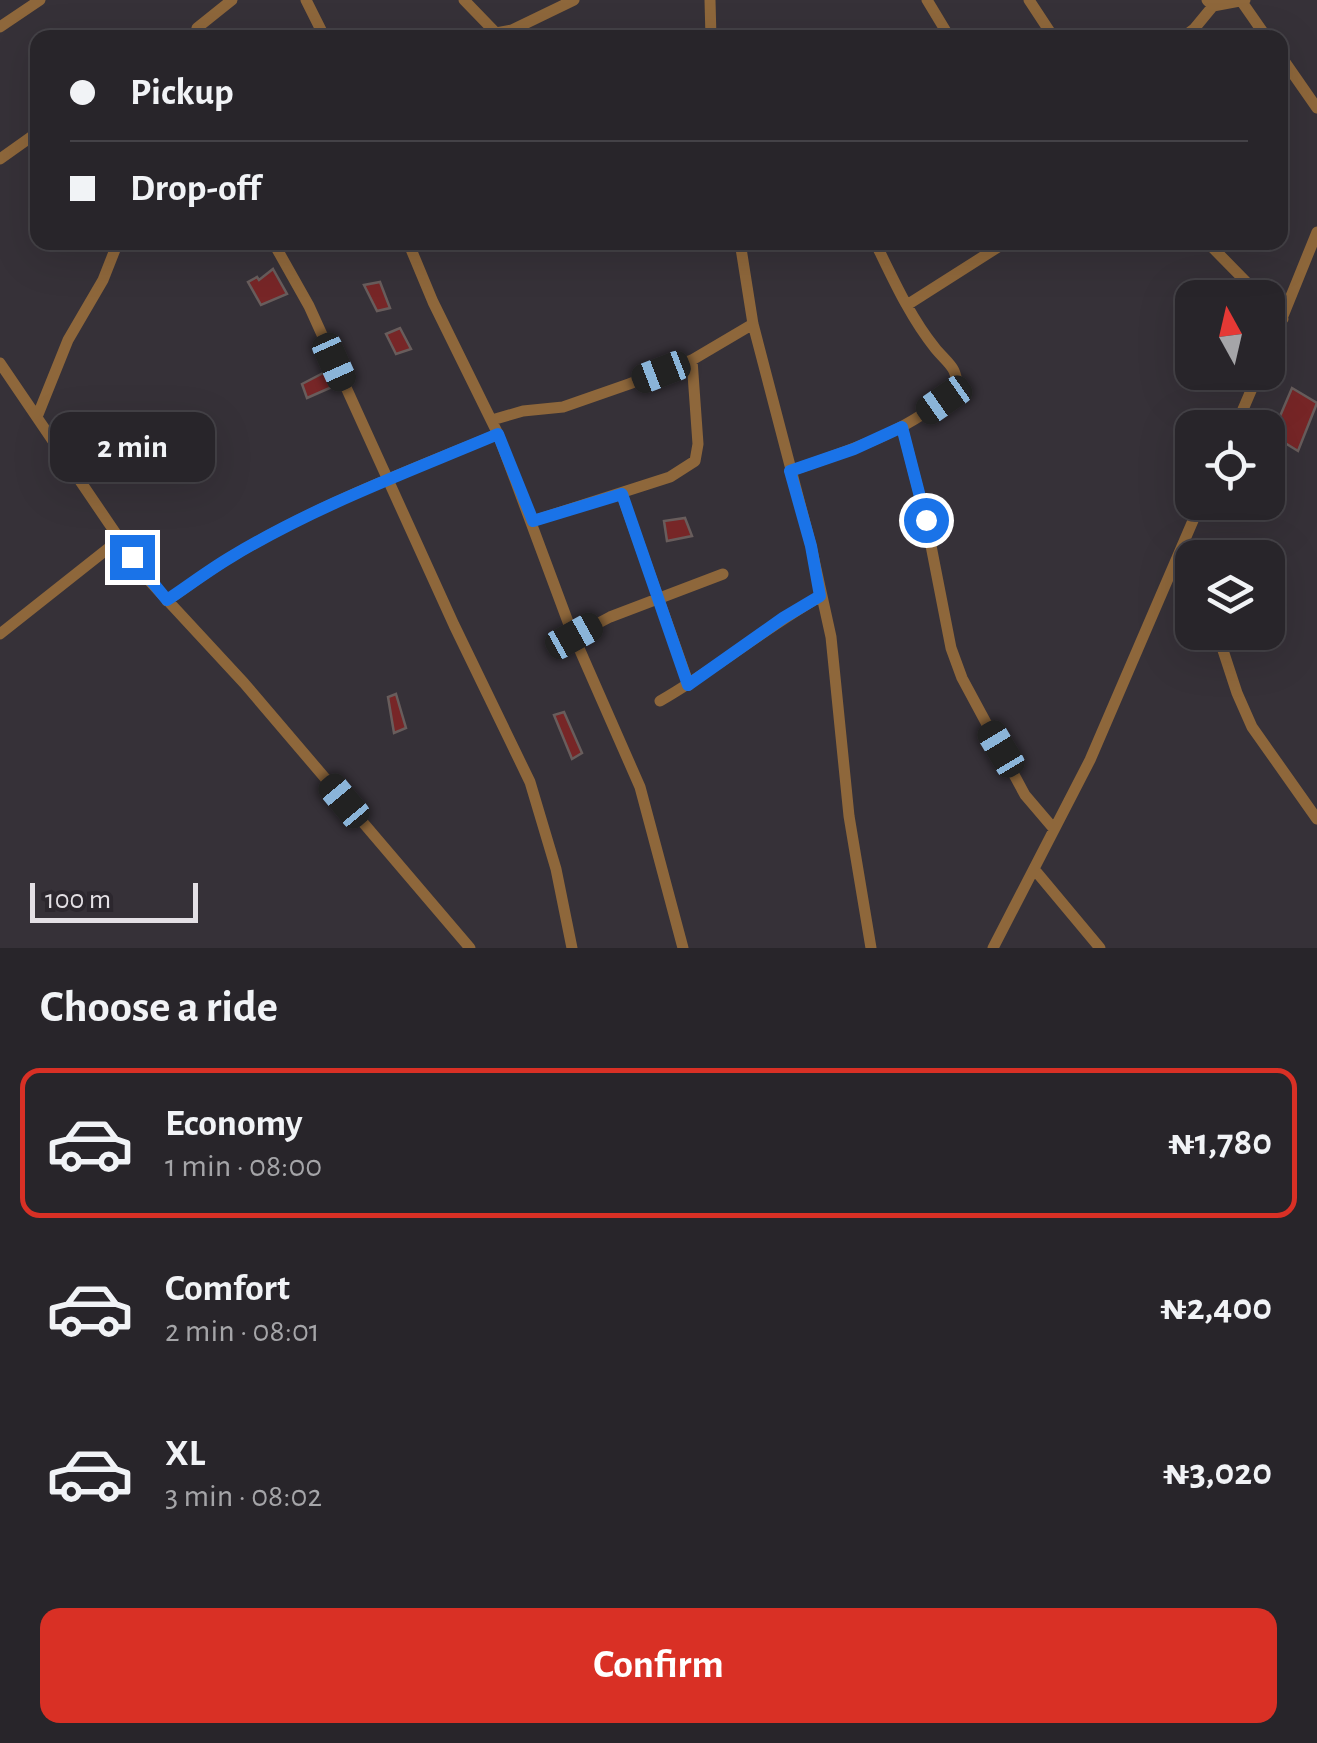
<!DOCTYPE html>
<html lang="en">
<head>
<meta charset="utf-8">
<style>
  :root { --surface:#28252a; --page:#343136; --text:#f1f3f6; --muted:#a5a5a8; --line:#444247; --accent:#d93025 }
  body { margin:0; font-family:"Alegreya Sans",sans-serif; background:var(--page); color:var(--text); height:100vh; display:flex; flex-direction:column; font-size:38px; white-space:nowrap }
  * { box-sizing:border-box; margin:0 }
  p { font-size:32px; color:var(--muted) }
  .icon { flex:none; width:55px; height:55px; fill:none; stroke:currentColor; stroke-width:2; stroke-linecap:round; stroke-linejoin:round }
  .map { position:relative; height:948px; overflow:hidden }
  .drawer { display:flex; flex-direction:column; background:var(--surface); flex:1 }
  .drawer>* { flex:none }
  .top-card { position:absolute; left:30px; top:30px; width:1258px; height:220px; border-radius:20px; box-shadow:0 10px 40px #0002,0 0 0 2px var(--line); display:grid; align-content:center; height:220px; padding:0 40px; background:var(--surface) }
  .needle { width:65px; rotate:352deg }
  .tools { position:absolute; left:1175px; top:280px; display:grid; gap:20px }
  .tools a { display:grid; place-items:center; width:110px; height:110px; border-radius:20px; background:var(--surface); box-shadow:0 10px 40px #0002,0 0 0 2px var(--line); font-size:50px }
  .scale { position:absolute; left:30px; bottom:25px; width:168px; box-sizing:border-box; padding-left:10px; border:5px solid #e4e0e5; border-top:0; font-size:28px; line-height:35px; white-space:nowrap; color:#e4e0e5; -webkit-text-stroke:8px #2c272e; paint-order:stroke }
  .end { position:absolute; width:45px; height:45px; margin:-22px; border:12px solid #1a73e8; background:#fff; box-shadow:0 0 0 5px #fff }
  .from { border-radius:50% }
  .bubble { position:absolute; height:70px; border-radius:20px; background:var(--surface); box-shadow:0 10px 40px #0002,0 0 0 2px var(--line); font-size:32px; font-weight:700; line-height:70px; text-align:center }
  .car { position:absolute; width:30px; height:60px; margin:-30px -15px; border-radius:12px; box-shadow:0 0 8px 2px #0007; background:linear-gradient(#222 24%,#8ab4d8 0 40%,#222 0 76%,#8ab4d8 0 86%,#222 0) }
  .top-card b { display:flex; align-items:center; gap:35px; height:95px; font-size:38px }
  .top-card b+b { border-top:2px solid var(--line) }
  .top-card i { width:25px; height:25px; background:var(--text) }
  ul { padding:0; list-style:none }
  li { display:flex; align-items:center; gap:30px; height:150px; margin:0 20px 15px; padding:0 20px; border:5px solid transparent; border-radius:20px }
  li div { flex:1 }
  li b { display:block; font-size:38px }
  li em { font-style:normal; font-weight:700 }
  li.current { border-color:var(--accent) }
  li>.icon { width:90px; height:90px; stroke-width:1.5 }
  h2 { padding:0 40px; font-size:45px; line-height:120px }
  .action { display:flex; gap:20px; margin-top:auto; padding:20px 40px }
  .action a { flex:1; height:115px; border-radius:20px; background:var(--accent); color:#fff; font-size:40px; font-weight:700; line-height:115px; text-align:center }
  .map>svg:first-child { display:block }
  .building { fill:#772627; stroke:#685d5c; stroke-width:2.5 }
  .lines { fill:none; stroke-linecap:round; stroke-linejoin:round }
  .minor { stroke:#8e673b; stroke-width:11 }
  .route { stroke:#1a73e8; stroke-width:12 }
</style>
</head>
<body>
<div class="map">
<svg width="1317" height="948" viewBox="0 0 1317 948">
  <rect width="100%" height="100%" fill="#363138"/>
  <path class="building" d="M 273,269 L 287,294 L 261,305 L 248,282 L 257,277 L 259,280 Z
    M 380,282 L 390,308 L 377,311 L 364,285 Z
    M 400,328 L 411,349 L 396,354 L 386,334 Z
    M 327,371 L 332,387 L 307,398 L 302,384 Z
    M 1292,388 L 1317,403 L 1298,451 L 1272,435 Z
    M 685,518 L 692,536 L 667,541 L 664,521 Z
    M 396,694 L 406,728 L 394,733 L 388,697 Z
    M 564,712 L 582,753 L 572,759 L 554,715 Z"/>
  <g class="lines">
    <path class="minor" d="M 306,0 L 325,38
      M 464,0 L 496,33 L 512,30 L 574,0
      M 710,0 L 711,38
      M 927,0 L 950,38
      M 1029,0 L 1054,38
      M 1207,0 L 1213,6 L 1245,0
      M 1242,2 L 1267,38
      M 0,27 L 40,0
      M 195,38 L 197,28 L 232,0
      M 1182,38 L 1194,29 L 1213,6
      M 1280,55 L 1317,108
      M 0,159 L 38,132
      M 273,242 L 309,306 L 454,625 L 530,782 L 556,869 L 572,948
      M 408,242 L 433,302 L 498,434 L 571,630 L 640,787 L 683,948
      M 740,242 L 753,324 L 811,546 L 831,637 L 849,816 L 871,948
      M 1207,242 L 1262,298
      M 1268,303 L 1283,319
      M 907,305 L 1006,242
      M 1268,353 L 1317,232
      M 0,363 L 144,575 L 244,683 L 470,948
      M 37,417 L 68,340 L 103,280 L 118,242
      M 492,420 L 523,411 L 563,407 L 629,384 L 692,360 L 753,324
      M 902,427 L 926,520 L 951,648 L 962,678 L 1025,795 L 1054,829
      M 1235,428 L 1259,372
      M 790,471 C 848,451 910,432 956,388 C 959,368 947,363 935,348 C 910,317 893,279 875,242
      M 622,495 L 689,685
      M 533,521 L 670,477 L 695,461 L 698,444 L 692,360
      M 1185,540 L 1192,562
      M 167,601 C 188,586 209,570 231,557 C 315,506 408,471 498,434
      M 1217,632 L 1237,693 L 1252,727 L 1317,819
      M 0,634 L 120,539
      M 574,636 L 610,617 L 723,574
      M 660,701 C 716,669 765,628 821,596
      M 1034,869 L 1100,948
      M 993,948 L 1090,760 L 1201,502"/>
  </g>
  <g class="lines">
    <path class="route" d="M 132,557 L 167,600 C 188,586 209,570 231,557 C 315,506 408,472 498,434 L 533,521 L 622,494 L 688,685 L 783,618 L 820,596 L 811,546 L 790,471 L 854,449 L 902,427 L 926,520"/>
  </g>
</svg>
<div class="tools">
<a><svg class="needle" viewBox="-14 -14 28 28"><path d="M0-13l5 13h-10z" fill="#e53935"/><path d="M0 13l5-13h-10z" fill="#a5a5a8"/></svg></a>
<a><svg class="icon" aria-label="locate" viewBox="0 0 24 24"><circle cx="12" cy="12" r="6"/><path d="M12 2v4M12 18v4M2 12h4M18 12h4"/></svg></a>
<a><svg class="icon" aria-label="layers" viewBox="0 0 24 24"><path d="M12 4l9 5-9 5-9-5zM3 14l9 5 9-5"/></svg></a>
</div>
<div class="scale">100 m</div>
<i class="end from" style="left:926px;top:520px"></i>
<i class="end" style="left:132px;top:557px"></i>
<div class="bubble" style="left:50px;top:412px;width:165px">2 min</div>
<i class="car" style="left:334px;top:362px;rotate:156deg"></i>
<i class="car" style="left:661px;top:372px;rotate:249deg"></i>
<i class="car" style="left:944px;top:400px;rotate:235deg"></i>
<i class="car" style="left:574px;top:636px;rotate:61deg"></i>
<i class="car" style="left:1001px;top:749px;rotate:329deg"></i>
<i class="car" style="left:344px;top:801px;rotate:320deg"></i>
<div class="top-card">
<b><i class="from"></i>Pickup</b>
<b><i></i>Drop-off</b>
</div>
</div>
<section class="drawer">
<h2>Choose a ride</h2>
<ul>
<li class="current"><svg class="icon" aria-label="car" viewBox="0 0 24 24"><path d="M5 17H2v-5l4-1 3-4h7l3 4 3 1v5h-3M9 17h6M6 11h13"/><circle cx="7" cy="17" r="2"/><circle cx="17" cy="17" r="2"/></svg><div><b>Economy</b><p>1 min · 08:00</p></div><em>₦1,780</em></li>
<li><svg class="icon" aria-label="car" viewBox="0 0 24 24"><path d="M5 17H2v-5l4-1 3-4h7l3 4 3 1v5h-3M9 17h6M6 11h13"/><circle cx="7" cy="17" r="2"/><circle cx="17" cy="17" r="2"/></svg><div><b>Comfort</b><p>2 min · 08:01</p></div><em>₦2,400</em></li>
<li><svg class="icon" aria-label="car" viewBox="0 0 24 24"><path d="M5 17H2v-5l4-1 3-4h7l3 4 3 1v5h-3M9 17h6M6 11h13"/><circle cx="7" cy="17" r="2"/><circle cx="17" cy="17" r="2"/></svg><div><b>XL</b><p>3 min · 08:02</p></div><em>₦3,020</em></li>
</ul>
<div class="action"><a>Confirm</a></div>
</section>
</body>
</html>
